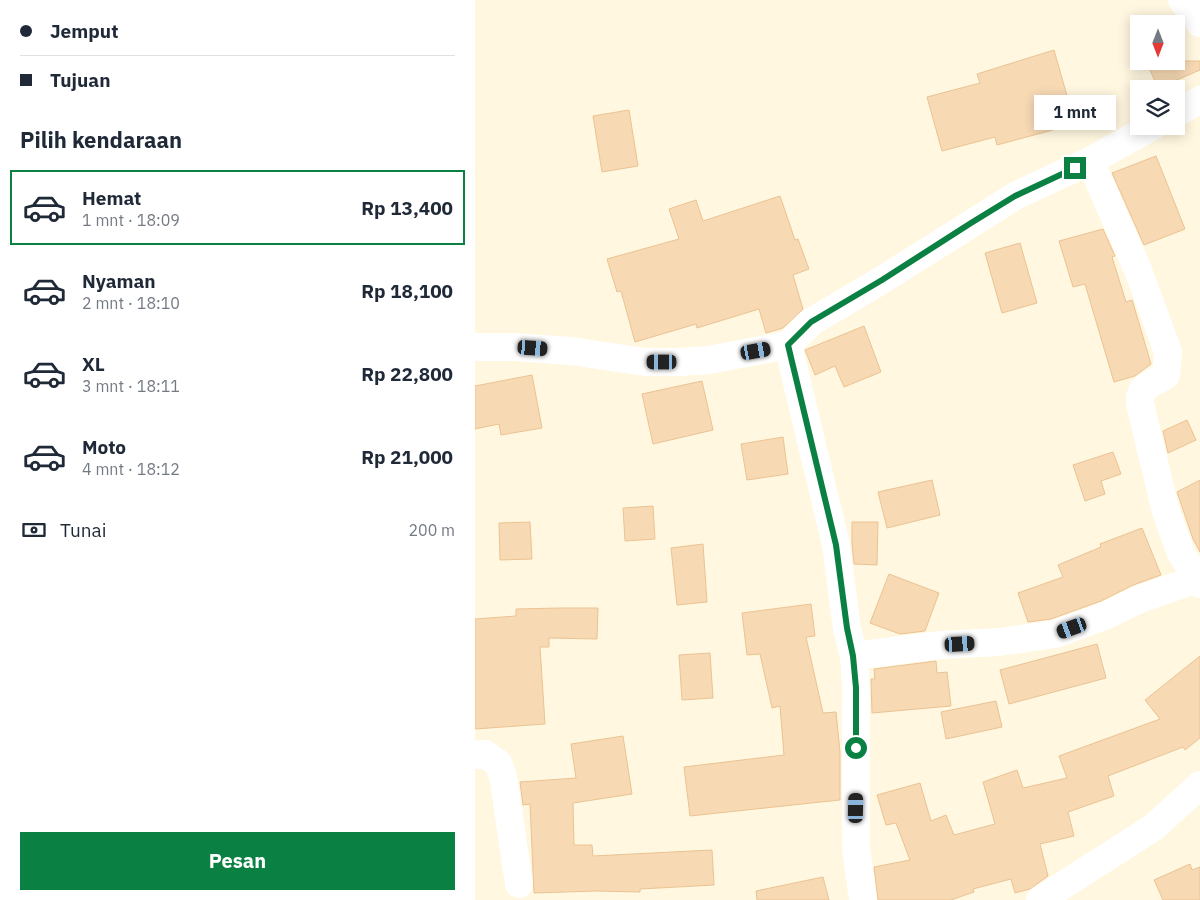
<!DOCTYPE html>
<html lang="id">
<head>
<meta charset="utf-8">
<style>
  :root { --surface:#fff; --page:#f6f6f7; --text:#1f2937; --muted:#747a83; --line:#e0e1e3; --accent:#0b8043 }
  body { margin:0; font-family:"IBM Plex Sans",sans-serif; background:var(--page); color:var(--text); height:100vh; display:flex; flex-direction:column; font-size:19px; white-space:nowrap }
  * { box-sizing:border-box; margin:0 }
  p { font-size:16px; color:var(--muted) }
  .icon { flex:none; width:28px; height:28px; fill:none; stroke:currentColor; stroke-width:2; stroke-linecap:round; stroke-linejoin:round }
  .map { position:relative; flex:1; overflow:hidden }
  .details { display:flex; flex-direction:column; background:var(--surface); width:475px }
  .details>* { flex:none }
  .top-card { display:grid; align-content:center; height:110px; padding:0 20px; background:var(--surface) }
  .needle { width:32px; rotate:180deg }
  .tools { position:absolute; left:655px; top:15px; display:grid; gap:10px }
  .tools a { display:grid; place-items:center; width:55px; height:55px; border-radius:0px; background:var(--surface); box-shadow:0 2px 12px #0003; font-size:25px }
  .end { position:absolute; width:22px; height:22px; margin:-11px; border:6px solid #0b8043; background:#fff; box-shadow:0 0 0 2px #fff }
  .from { border-radius:50% }
  .bubble { position:absolute; height:35px; border-radius:0px; background:var(--surface); box-shadow:0 2px 12px #0003; font-size:16px; font-weight:700; line-height:35px; text-align:center }
  .car { position:absolute; width:15px; height:30px; margin:-15px -8px; border-radius:6px; box-shadow:0 0 4px 1px #0007; background:linear-gradient(#222 24%,#8ab4d8 0 40%,#222 0 76%,#8ab4d8 0 86%,#222 0) }
  .top-card b { display:flex; align-items:center; gap:18px; height:48px; font-size:19px }
  .top-card b+b { border-top:1px solid var(--line) }
  .top-card i { width:12px; height:12px; background:var(--text) }
  ul { padding:0; list-style:none }
  li { display:flex; align-items:center; gap:15px; height:75px; margin:0 10px 8px; padding:0 10px; border:2px solid transparent; border-radius:0px }
  li div { flex:1 }
  li b { display:block; font-size:19px }
  li em { font-style:normal; font-weight:700 }
  li.on { border-color:var(--accent) }
  li>.icon { width:45px; height:45px; stroke-width:1.5 }
  h2 { padding:0 20px; font-size:22px; line-height:60px }
  .pay { display:flex; align-items:center; gap:12px; height:55px; padding:0 20px; font-size:19px }
  .pay p { margin-inline-start:auto }
  .button { display:flex; gap:10px; margin-top:auto; padding:10px 20px }
  .button a { flex:1; height:58px; border-radius:0px; background:var(--accent); color:#fff; font-size:20px; font-weight:700; line-height:58px; text-align:center }
  main { display:flex; flex:1; min-height:0 }
  .map>svg:first-child { display:block }
  .building { fill:#f7d9b4; stroke:#ebc393 }
  .lines { fill:none; stroke-linecap:round; stroke-linejoin:round }
  .minor { stroke:#fff; stroke-width:28 }
  .route { stroke:#0b8043; stroke-width:6 }
</style>
</head>
<body>
<main>
<section class="details">
<div class="top-card">
<b><i class="from"></i>Jemput</b>
<b><i></i>Tujuan</b>
</div>
<h2>Pilih kendaraan</h2>
<ul>
<li class="on"><svg class="icon" aria-label="car" viewBox="0 0 24 24"><path d="M5 17H2v-5l4-1 3-4h7l3 4 3 1v5h-3M9 17h6M6 11h13"/><circle cx="7" cy="17" r="2"/><circle cx="17" cy="17" r="2"/></svg><div><b>Hemat</b><p>1 mnt · 18:09</p></div><em>Rp 13,400</em></li>
<li><svg class="icon" aria-label="car" viewBox="0 0 24 24"><path d="M5 17H2v-5l4-1 3-4h7l3 4 3 1v5h-3M9 17h6M6 11h13"/><circle cx="7" cy="17" r="2"/><circle cx="17" cy="17" r="2"/></svg><div><b>Nyaman</b><p>2 mnt · 18:10</p></div><em>Rp 18,100</em></li>
<li><svg class="icon" aria-label="car" viewBox="0 0 24 24"><path d="M5 17H2v-5l4-1 3-4h7l3 4 3 1v5h-3M9 17h6M6 11h13"/><circle cx="7" cy="17" r="2"/><circle cx="17" cy="17" r="2"/></svg><div><b>XL</b><p>3 mnt · 18:11</p></div><em>Rp 22,800</em></li>
<li><svg class="icon" aria-label="car" viewBox="0 0 24 24"><path d="M5 17H2v-5l4-1 3-4h7l3 4 3 1v5h-3M9 17h6M6 11h13"/><circle cx="7" cy="17" r="2"/><circle cx="17" cy="17" r="2"/></svg><div><b>Moto</b><p>4 mnt · 18:12</p></div><em>Rp 21,000</em></li>
</ul>
<div class="pay"><svg class="icon" aria-label="cash" viewBox="0 0 24 24"><path d="M3 7h18v10H3z"/><circle cx="12" cy="12" r="2"/></svg>Tunai<p>200 m</p></div>
<div class="button"><a>Pesan</a></div>
</section>
<div class="map">
<svg width="725" height="900" viewBox="0 0 725 900">
  <rect width="100%" height="100%" fill="#fff7df"/>
  <path class="building" d="M 579,50 L 600,124 L 522,145 L 520,137 L 467,151 L 452,97 L 505,83 L 502,74 Z
    M 671,61 L 725,61 L 725,70 L 683,88 Z
    M 154,110 L 163,166 L 127,172 L 118,116 Z
    M 681,156 L 710,229 L 669,245 L 637,173 Z
    M 305,196 L 320,240 L 323,239 L 334,269 L 318,275 L 328,309 L 308,328 L 291,333 L 284,309 L 222,328 L 221,324 L 160,342 L 146,291 L 142,292 L 132,259 L 204,239 L 194,209 L 221,200 L 228,221 Z
    M 628,229 L 640,256 L 637,257 L 651,302 L 657,300 L 658,303 L 676,364 L 660,376 L 639,382 L 610,284 L 598,287 L 584,241 Z
    M 545,243 L 562,303 L 527,313 L 510,253 Z
    M 389,326 L 406,372 L 369,387 L 360,366 L 340,375 L 330,350 Z
    M 57,375 L 67,428 L 26,435 L 24,424 L 0,429 L 0,386 Z
    M 227,381 L 238,430 L 178,444 L 167,394 Z
    M 712,420 L 721,440 L 693,453 L 688,431 Z
    M 308,437 L 313,474 L 272,480 L 266,444 Z
    M 638,452 L 646,474 L 626,481 L 630,494 L 610,501 L 598,465 Z
    M 457,480 L 465,515 L 412,528 L 403,492 Z
    M 725,480 L 725,552 L 718,539 L 702,492 Z
    M 178,506 L 180,539 L 150,541 L 148,508 Z
    M 55,522 L 57,559 L 25,560 L 24,523 Z
    M 377,522 L 403,522 L 402,565 L 379,564 L 377,544 Z
    M 667,528 L 686,575 L 658,585 L 626,601 L 576,619 L 553,622 L 543,593 L 588,577 L 583,565 L 626,547 L 625,544 Z
    M 228,544 L 232,602 L 202,605 L 196,548 Z
    M 414,574 L 464,593 L 450,631 L 425,634 L 395,623 Z
    M 336,604 L 340,636 L 331,637 L 348,713 L 361,712 L 365,752 L 365,800 L 215,816 L 209,767 L 309,755 L 305,706 L 297,708 L 285,654 L 272,655 L 267,613 Z
    M 85,608 L 123,608 L 122,639 L 74,638 L 74,647 L 65,647 L 70,724 L 0,729 L 0,619 L 41,616 L 41,609 Z
    M 622,644 L 631,678 L 534,704 L 525,670 Z
    M 235,653 L 238,698 L 207,700 L 204,655 Z
    M 725,656 L 725,738 L 710,750 L 708,747 L 633,776 L 639,796 L 593,812 L 599,836 L 565,844 L 573,876 L 555,889 L 540,893 L 536,879 L 498,889 L 499,892 L 476,900 L 403,900 L 399,867 L 435,860 L 421,823 L 411,825 L 402,795 L 445,783 L 456,821 L 471,815 L 479,835 L 520,824 L 508,782 L 542,770 L 548,788 L 592,778 L 584,756 L 685,719 L 670,700 Z
    M 461,661 L 462,673 L 472,672 L 476,706 L 397,713 L 396,679 L 400,679 L 399,669 Z
    M 521,701 L 527,727 L 471,739 L 466,712 Z
    M 148,736 L 157,794 L 98,803 L 99,845 L 117,845 L 118,856 L 237,850 L 239,885 L 165,889 L 165,892 L 121,891 L 59,893 L 55,804 L 48,805 L 45,782 L 101,778 L 96,744 Z
    M 715,864 L 717,870 L 725,867 L 725,900 L 688,900 L 679,880 Z
    M 348,877 L 354,900 L 282,900 L 281,891 Z"/>
  <g class="lines">
    <path class="minor" d="M 707,0 L 725,23
      M 701,113 L 725,100
      M 615,161 L 663,270 L 693,352 L 691,375 C 678,384 663,385 665,404 L 691,512 L 706,553 L 725,584
      M 313,345 L 361,545 L 372,629 L 379,656 L 381,688 L 381,848 L 388,900
      M 0,347 L 39,347 L 96,351 L 170,362 L 204,362 L 234,360 L 313,345 L 336,322 L 407,280 L 540,196 L 615,161 L 678,126
      M 379,656 L 465,645 L 524,642 L 580,634 L 632,615 L 665,599 L 722,579
      M 0,755 L 10,754 L 23,763 L 28,776 L 44,884
      M 565,900 L 679,827 L 725,785"/>
  </g>
  <g class="lines">
    <path class="route" d="M 381,748 L 381,688 L 378,656 L 372,628 L 361,545 L 313,345 L 336,322 L 407,280 L 496,223 L 540,196 L 600,168"/>
  </g>
</svg>
<div class="tools">
<a><svg class="needle" viewBox="-14 -14 28 28"><path d="M0-13l5 13h-10z" fill="#e53935"/><path d="M0 13l5-13h-10z" fill="#747a83"/></svg></a>
<a><svg class="icon" aria-label="layers" viewBox="0 0 24 24"><path d="M12 4l9 5-9 5-9-5zM3 14l9 5 9-5"/></svg></a>
</div>
<i class="end from" style="left:381px;top:748px"></i>
<i class="end" style="left:600px;top:168px"></i>
<div class="bubble" style="left:559px;top:95px;width:82px">1 mnt</div>
<i class="car" style="left:58px;top:348px;rotate:94deg"></i>
<i class="car" style="left:281px;top:351px;rotate:80deg"></i>
<i class="car" style="left:187px;top:362px;rotate:270deg"></i>
<i class="car" style="left:597px;top:628px;rotate:250deg"></i>
<i class="car" style="left:485px;top:644px;rotate:87deg"></i>
<i class="car" style="left:381px;top:808px;rotate:1deg"></i>
</div>
</main>
</body>
</html>
